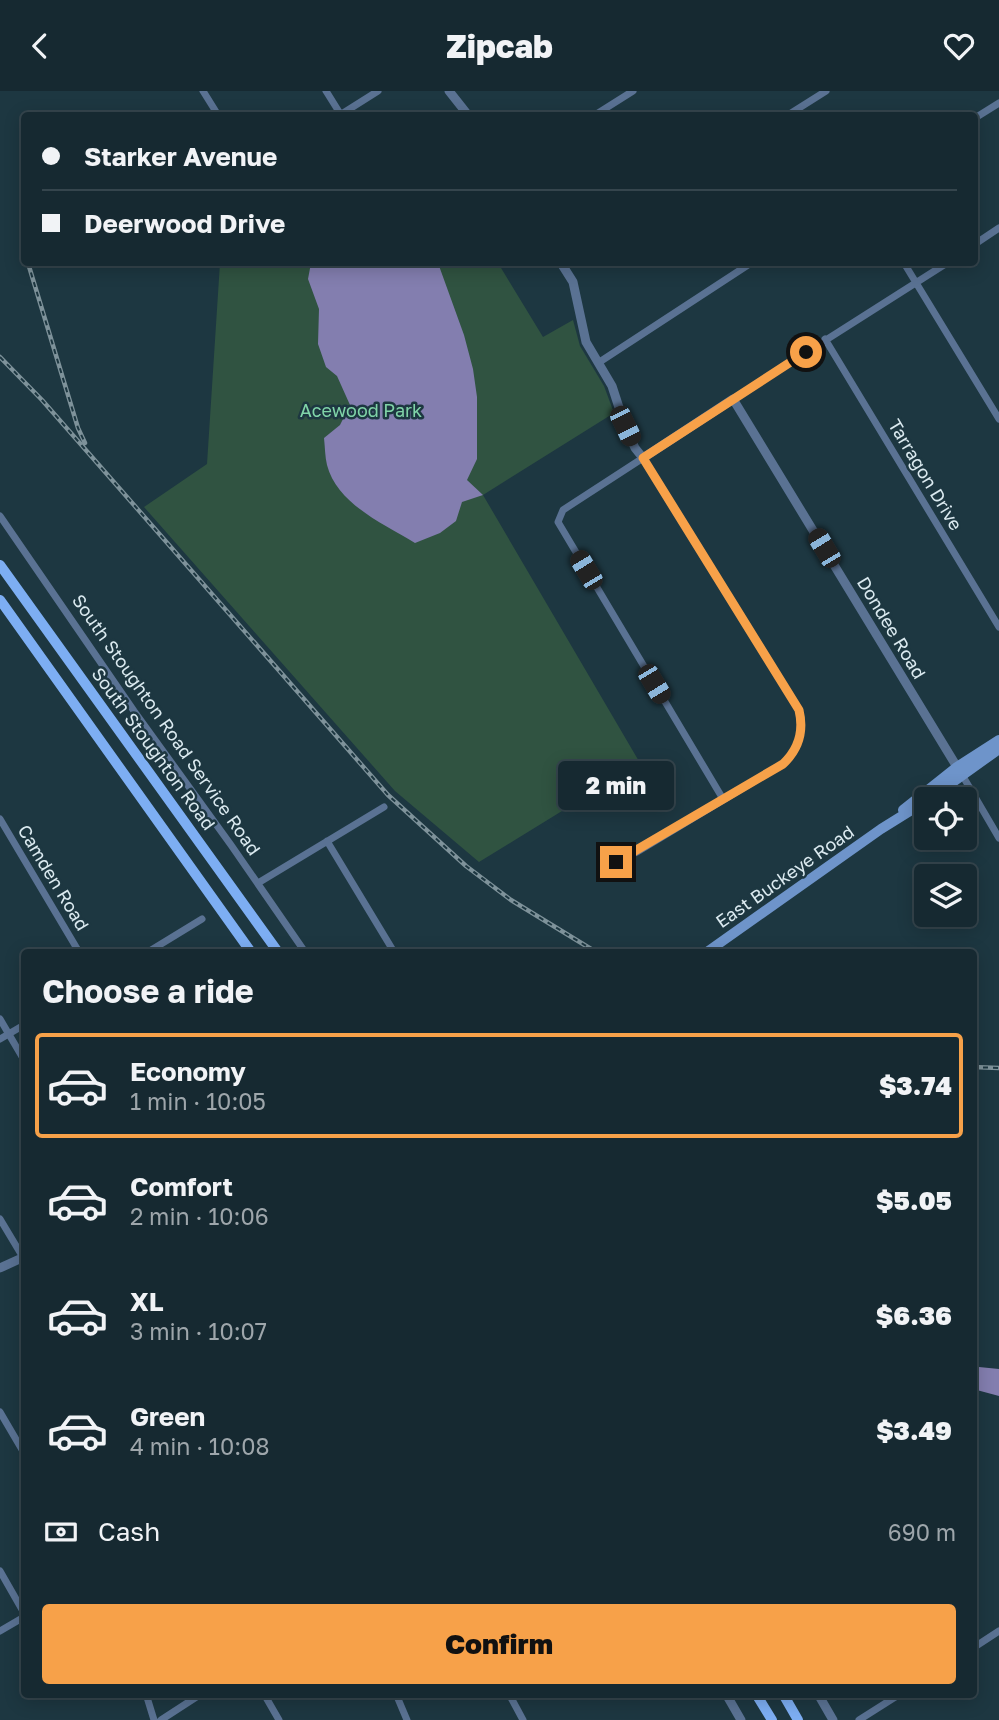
<!DOCTYPE html>
<html lang="en">
<head>
<meta charset="utf-8">
<style>
  :root { --surface:#162931; --page:#1f3139; --text:#f1f3f6; --muted:#9ea6ab; --line:#35454d; --accent:#f7a149 }
  body { margin:0; font-family:"Golos Text",sans-serif; background:var(--page); color:var(--text); height:100vh; display:flex; flex-direction:column; font-size:26px; white-space:nowrap }
  * { box-sizing:border-box; margin:0 }
  p { font-size:23px; color:var(--muted) }
  .icon { flex:none; width:38px; height:38px; fill:none; stroke:currentColor; stroke-width:2; stroke-linecap:round; stroke-linejoin:round }
  .map { position:relative; flex:1; overflow:hidden }
  .panel { position:absolute; left:21px; top:858px; width:956px; height:749px; display:flex; flex-direction:column; background:var(--surface); border-radius:7px; box-shadow:0 4px 18px #0003,0 0 0 2px var(--line) }
  .panel>* { flex:none }
  .top-card { position:absolute; left:21px; top:21px; width:957px; height:154px; border-radius:7px; box-shadow:0 4px 18px #0003,0 0 0 2px var(--line); display:grid; align-content:center; height:154px; padding:0 21px; background:var(--surface) }
  .buttons { position:absolute; left:914px; top:696px; display:grid; gap:14px }
  .buttons a { display:grid; place-items:center; width:63px; height:63px; border-radius:7px; background:var(--surface); box-shadow:0 4px 18px #0003,0 0 0 2px var(--line); font-size:35px }
  .end { position:absolute; width:32px; height:32px; margin:-16px; border:9px solid #f7a149; background:#111; box-shadow:0 0 0 4px #111 }
  .from { border-radius:50% }
  .bubble { position:absolute; height:49px; border-radius:7px; background:var(--surface); box-shadow:0 4px 18px #0003,0 0 0 2px var(--line); font-size:23px; font-weight:800; line-height:49px; text-align:center }
  .car { position:absolute; width:21px; height:42px; margin:-21px -10px; border-radius:9px; box-shadow:0 0 5px 2px #0007; background:linear-gradient(#222 24%,#8ab4d8 0 40%,#222 0 76%,#8ab4d8 0 86%,#222 0) }
  .top-card b { display:flex; align-items:center; gap:24px; height:66px; font-size:26px }
  .top-card b+b { border-top:2px solid var(--line) }
  .top-card i { width:18px; height:18px; background:var(--text) }
  ul { padding:0; list-style:none }
  li { display:flex; align-items:center; gap:21px; height:105px; margin:0 14px 10px; padding:0 7px; border:4px solid transparent; border-radius:7px }
  li div { flex:1 }
  li b { display:block; font-size:26px }
  li em { font-style:normal; font-weight:800 }
  li.on { border-color:var(--accent) }
  li>.icon { width:63px; height:63px; stroke-width:1.5 }
  h2 { padding:0 21px; font-size:32px; line-height:84px }
  .pay { display:flex; align-items:center; gap:18px; height:77px; padding:0 21px; font-size:26px }
  .pay p { margin-inline-start:auto }
  .action { display:flex; gap:14px; margin-top:auto; padding:14px 21px }
  .action a { flex:1; height:80px; border-radius:7px; background:var(--accent); color:#111; font-size:28px; font-weight:800; line-height:80px; text-align:center }
  header { display:flex; justify-content:space-between; align-items:center; height:91px; padding:0 21px; background:var(--surface); font-size:32px; font-weight:800 }
  .map>svg:first-child { display:block }
  .green { fill:#305341 }
  .water { fill:#837eaf }
  .lines { fill:none; stroke-linecap:round; stroke-linejoin:round }
  .minor { stroke:#5a7293; stroke-width:7 }
  .tertiary { stroke:#5a7293; stroke-width:9 }
  .secondary { stroke:#6e94ca; stroke-width:10 }
  .primary { stroke:#7daef3; stroke-width:10 }
  .rail-casing { stroke:#7e929a; stroke-width:4.5 }
  .rail { stroke:#1d3741; stroke-width:2; stroke-dasharray:5; stroke-linecap:butt }
  .route { stroke:#f7a149; stroke-width:9 }
  .labels { text-anchor:middle; stroke-width:5; stroke-linejoin:round; paint-order:stroke }
  .park-label { font-size:18px; fill:#80d4a8; stroke:#1d3741 }
  .street-label { font-size:18px; fill:#dbeaf0; stroke:#1d3741 }
</style>
</head>
<body>
<header><svg class="icon" aria-label="back" viewBox="0 0 24 24"><path d="M15 5l-7 7 7 7"/></svg>Zipcab<svg class="icon" aria-label="heart" viewBox="0 0 24 24"><path d="M12 20l-8-8c-3-5 5-10 8-4 3-6 11-1 8 4z"/></svg></header>
<div class="map">
<svg width="999" height="1629" viewBox="0 0 999 1629">
  <rect width="100%" height="100%" fill="#1d3741"/>
  <path class="green" d="M 220,172 L 498,172 L 543,246 L 573,229 L 580,255 L 604,295 L 614,322 L 483,404 L 640,672 L 479,771 L 395,700 L 144,416 L 207,373 Z"/>
  <path class="water" d="M 311,172 L 438,172 L 464,244 L 473,278 L 477,306 L 477,368 L 467,389 L 483,404 L 462,411 L 456,430 L 440,442 L 415,452 C 384,433 337,413 327,374 C 325,366 325,356 324,347 L 340,334 L 350,314 L 337,285 L 326,276 L 318,253 L 319,218 L 308,188 Z
    M 979,1276 L 999,1278 L 999,1305 L 973,1298 L 973,1277 Z"/>
  <g class="lines">
    <path class="minor" d="M 203,0 L 218,24
      M 326,0 L 341,24
      M 340,24 L 378,0
      M 595,24 L 633,0
      M 788,24 L 826,0
      M 975,27 L 999,12
      M 975,153 L 999,137
      M 904,172 L 999,328
      M 825,248 L 999,536
      M 598,272 L 751,172
      M 733,308 L 947,172
      M 0,425 L 134,620 L 231,754 L 305,861
      M 961,682 L 999,747
      M 0,728 L 79,861
      M 327,750 L 394,861
      M 602,776 L 637,761 L 783,673 C 799,659 805,639 799,619 L 643,367 L 563,419 L 558,431 L 723,708
      M 258,792 L 384,716
      M 148,861 L 202,828
      M 0,928 L 24,969
      M 0,948 L 24,934
      M 0,1128 L 24,1168
      M 0,1321 L 24,1362
      M 0,1480 L 24,1522
      M 0,1540 L 24,1526
      M 973,1557 L 999,1540
      M 146,1603 L 154,1629
      M 264,1603 L 279,1629
      M 396,1603 L 407,1629
      M 509,1603 L 523,1629
      M 161,1629 L 201,1603
      M 859,1629 L 900,1603"/>
    <path class="tertiary" d="M 449,0 L 468,24
      M 561,172 L 573,191 L 586,251 L 612,295 L 625,335 L 635,357 L 643,367 L 733,308 L 957,676
      M 0,1177 L 24,1166
      M 726,1603 L 741,1629
      M 818,1603 L 833,1629"/>
    <path class="secondary" d="M 928,709 L 999,658
      M 903,719 L 957,676 L 999,649
      M 707,861 L 881,738 L 926,710"/>
    <path class="primary" d="M 0,474 L 278,861
      M 0,509 L 251,861
      M 756,1603 L 772,1629
      M 783,1603 L 798,1629"/>
    <defs>
      <path id="rail" d="M 28,172 L 78,337 L 85,352
        M 0,266 L 42,309 L 388,704 L 466,775 L 511,809 L 596,861
        M 973,976 L 999,977"/>
    </defs>
    <use href="#rail" class="rail-casing"/>
    <use href="#rail" class="rail"/>
  </g>
  <g class="lines">
    <path class="route" d="M 616,771 L 783,673 C 799,658 804,640 799,619 L 643,367 L 806,261"/>
  </g>
  <g class="labels">
    <g class="park-label">
      <text x="361" y="326">Acewood Park</text>
    </g>
    <g class="street-label">
      <text transform="translate(925 384) rotate(59)" y="6">Tarragon Drive</text>
      <text transform="translate(891 537) rotate(59)" y="6">Dondee Road</text>
      <text transform="translate(166 634) rotate(55)" y="6">South Stoughton Road Service Road</text>
      <text transform="translate(153 658) rotate(54)" y="6">South Stoughton Road</text>
      <text transform="translate(785 786) rotate(-35)" y="6">East Buckeye Road</text>
      <text transform="translate(53 787) rotate(59)" y="6">Camden Road</text>
    </g>
  </g>
</svg>
<div class="buttons">
<a><svg class="icon" aria-label="locate" viewBox="0 0 24 24"><circle cx="12" cy="12" r="6"/><path d="M12 2v4M12 18v4M2 12h4M18 12h4"/></svg></a>
<a><svg class="icon" aria-label="layers" viewBox="0 0 24 24"><path d="M12 4l9 5-9 5-9-5zM3 14l9 5 9-5"/></svg></a>
</div>
<i class="end from" style="left:806px;top:261px"></i>
<i class="end" style="left:616px;top:771px"></i>
<div class="bubble" style="left:558px;top:670px;width:116px">2 min</div>
<i class="car" style="left:625px;top:335px;rotate:154deg"></i>
<i class="car" style="left:824px;top:457px;rotate:329deg"></i>
<i class="car" style="left:586px;top:479px;rotate:329deg"></i>
<i class="car" style="left:654px;top:593px;rotate:149deg"></i>
<div class="top-card">
<b><i class="from"></i>Starker Avenue</b>
<b><i></i>Deerwood Drive</b>
</div>
<section class="panel">
<h2>Choose a ride</h2>
<ul>
<li class="on"><svg class="icon" aria-label="car" viewBox="0 0 24 24"><path d="M5 17H2v-5l4-1 3-4h7l3 4 3 1v5h-3M9 17h6M6 11h13"/><circle cx="7" cy="17" r="2"/><circle cx="17" cy="17" r="2"/></svg><div><b>Economy</b><p>1 min · 10:05</p></div><em>$3.74</em></li>
<li><svg class="icon" aria-label="car" viewBox="0 0 24 24"><path d="M5 17H2v-5l4-1 3-4h7l3 4 3 1v5h-3M9 17h6M6 11h13"/><circle cx="7" cy="17" r="2"/><circle cx="17" cy="17" r="2"/></svg><div><b>Comfort</b><p>2 min · 10:06</p></div><em>$5.05</em></li>
<li><svg class="icon" aria-label="car" viewBox="0 0 24 24"><path d="M5 17H2v-5l4-1 3-4h7l3 4 3 1v5h-3M9 17h6M6 11h13"/><circle cx="7" cy="17" r="2"/><circle cx="17" cy="17" r="2"/></svg><div><b>XL</b><p>3 min · 10:07</p></div><em>$6.36</em></li>
<li><svg class="icon" aria-label="car" viewBox="0 0 24 24"><path d="M5 17H2v-5l4-1 3-4h7l3 4 3 1v5h-3M9 17h6M6 11h13"/><circle cx="7" cy="17" r="2"/><circle cx="17" cy="17" r="2"/></svg><div><b>Green</b><p>4 min · 10:08</p></div><em>$3.49</em></li>
</ul>
<div class="pay"><svg class="icon" aria-label="cash" viewBox="0 0 24 24"><path d="M3 7h18v10H3z"/><circle cx="12" cy="12" r="2"/></svg>Cash<p>690 m</p></div>
<div class="action"><a>Confirm</a></div>
</section>
</div>
</body>
</html>
